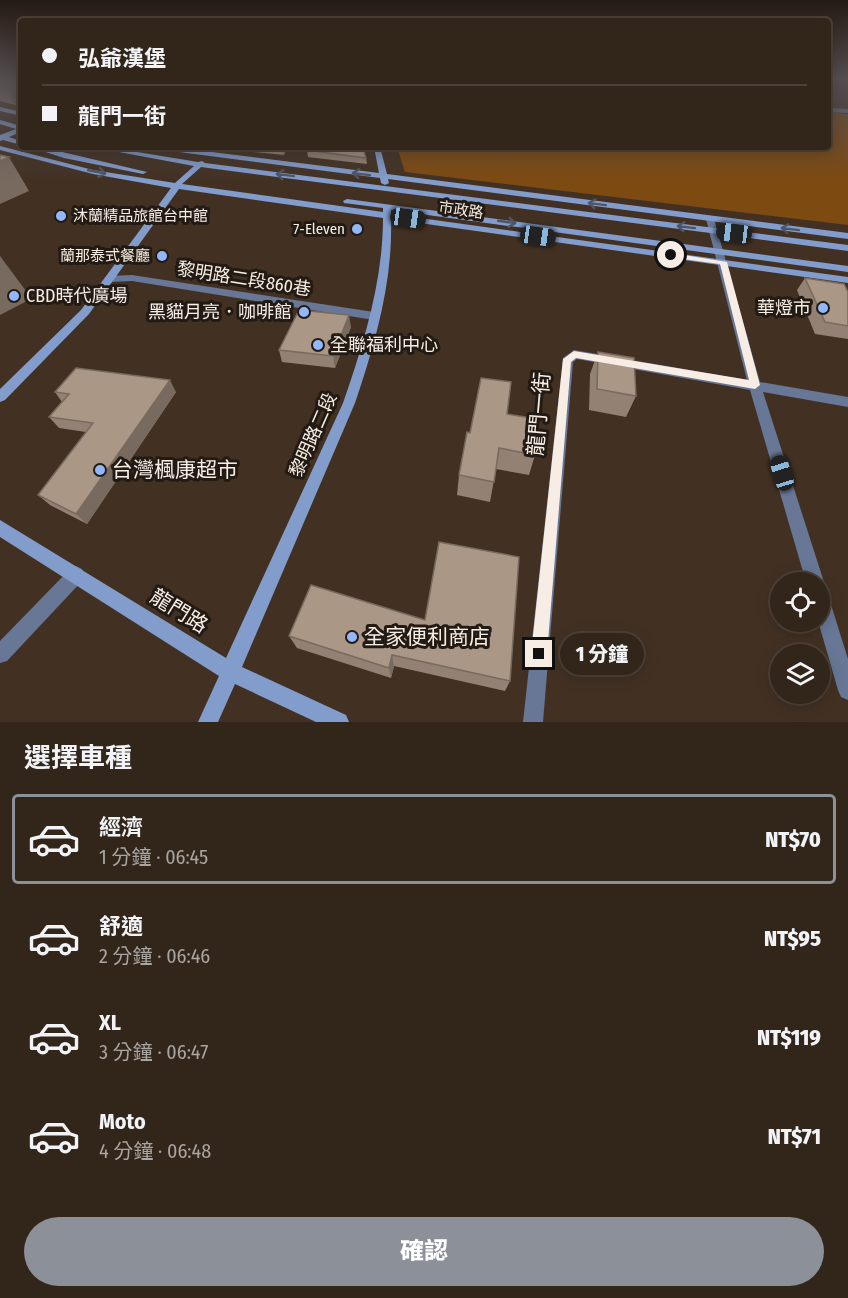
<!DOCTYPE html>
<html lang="zh-TW">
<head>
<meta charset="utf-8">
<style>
  :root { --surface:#32251a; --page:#3d3127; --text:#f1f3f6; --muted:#a8a5a2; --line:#4d4239; --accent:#8c9099 }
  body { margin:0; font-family:"Fira Sans Condensed","Noto Sans TC",sans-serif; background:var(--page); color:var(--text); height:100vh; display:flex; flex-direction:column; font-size:22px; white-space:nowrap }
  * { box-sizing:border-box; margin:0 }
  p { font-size:20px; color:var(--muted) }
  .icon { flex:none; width:33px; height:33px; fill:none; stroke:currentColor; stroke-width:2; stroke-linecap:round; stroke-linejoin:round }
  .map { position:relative; height:722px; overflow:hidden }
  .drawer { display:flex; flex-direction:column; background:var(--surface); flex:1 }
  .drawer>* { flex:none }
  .hud { position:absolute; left:18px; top:18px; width:813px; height:132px; border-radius:6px; box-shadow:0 3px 15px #0003,0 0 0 2px var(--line); display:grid; align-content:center; height:132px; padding:0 24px; background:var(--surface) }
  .buttons { position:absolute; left:770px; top:572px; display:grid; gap:12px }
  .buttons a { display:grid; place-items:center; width:60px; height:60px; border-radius:50%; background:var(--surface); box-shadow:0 3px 15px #0003,0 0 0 2px var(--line); font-size:30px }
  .end { position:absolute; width:27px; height:27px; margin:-14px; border:8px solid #f8ede4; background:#111; box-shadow:0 0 0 3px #111 }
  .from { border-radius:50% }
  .bubble { position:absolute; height:42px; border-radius:21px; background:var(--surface); box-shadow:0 3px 15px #0003,0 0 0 2px var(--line); font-size:20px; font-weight:800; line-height:42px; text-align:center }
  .car { position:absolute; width:18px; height:36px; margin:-18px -9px; border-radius:8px; box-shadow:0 0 4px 2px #0007; background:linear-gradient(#222 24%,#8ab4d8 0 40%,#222 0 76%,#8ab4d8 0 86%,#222 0) }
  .hud b { display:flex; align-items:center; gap:21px; height:57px; font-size:22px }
  .hud b+b { border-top:2px solid var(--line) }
  .hud i { width:15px; height:15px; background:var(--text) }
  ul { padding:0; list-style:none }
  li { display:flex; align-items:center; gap:18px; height:90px; margin:0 12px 9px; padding:0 12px; border:3px solid transparent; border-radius:6px }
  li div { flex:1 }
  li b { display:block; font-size:22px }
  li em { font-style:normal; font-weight:800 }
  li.current { border-color:var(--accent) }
  li>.icon { width:54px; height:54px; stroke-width:1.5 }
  h2 { padding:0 24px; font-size:27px; line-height:72px }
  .button { display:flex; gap:12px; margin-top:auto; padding:12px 24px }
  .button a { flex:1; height:69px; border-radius:36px; background:var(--accent); color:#fff; font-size:24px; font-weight:800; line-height:69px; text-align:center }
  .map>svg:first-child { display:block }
  .green { fill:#7d4a12 }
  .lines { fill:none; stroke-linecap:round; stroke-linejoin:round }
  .street { fill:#677795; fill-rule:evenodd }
  .secondary { fill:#829ccc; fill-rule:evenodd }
  .wall { fill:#938273 }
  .shaded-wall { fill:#786a5e }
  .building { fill:#ab9786; stroke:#786a5e; stroke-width:1.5 }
  .oneway { stroke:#4d5567 }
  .route { fill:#f8ede4 }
  .poi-dot { fill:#92b7fd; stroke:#221b14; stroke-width:2 }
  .labels { text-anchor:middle; stroke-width:6; stroke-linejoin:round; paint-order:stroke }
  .far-street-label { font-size:15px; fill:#f8ede4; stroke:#221b14 }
  .far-poi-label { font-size:15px; fill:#f8ede4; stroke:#221b14; text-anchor:end }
  .street-label { font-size:18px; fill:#f8ede4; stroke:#221b14 }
  .poi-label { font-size:18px; fill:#f8ede4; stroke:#221b14; text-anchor:start }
  .near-street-label { font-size:21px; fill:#f8ede4; stroke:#221b14 }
  .near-poi-label { font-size:21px; fill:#f8ede4; stroke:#221b14; text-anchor:start }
</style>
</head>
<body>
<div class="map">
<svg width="848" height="722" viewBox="0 0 848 722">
  <rect width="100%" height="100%" fill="#423123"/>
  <path class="green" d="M 828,112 L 848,114 L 848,225 L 405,172 L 397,147 L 828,147 Z"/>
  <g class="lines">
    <path class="street" d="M 828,108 L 848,109 L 848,113 L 828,112 Z
      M 710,216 L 714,219 L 760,382 L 848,397 L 848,407 L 763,392 L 824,582 L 821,587 L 825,589 L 828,595 L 848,659 L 848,700 L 841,697 L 838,690 L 818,621 L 819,582 L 806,582 L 750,390 L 577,359 L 573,362 L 543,722 L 523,722 L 563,358 L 574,350 L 747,380 L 706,219 Z
      M 132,275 L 374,312 L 379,316 L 374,320 L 132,281 L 109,282 L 104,279 L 109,276 Z
      M 76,566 L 82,569 L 85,575 L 82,581 L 7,661 L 0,663 L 0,641 L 70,569 Z"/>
    <path class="secondary" d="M 0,107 L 21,112 L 21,116 L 0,111 Z
      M 0,120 L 21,126 L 21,132 L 9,137 L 21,141 L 21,145 L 3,140 L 0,141 L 0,135 L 16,129 L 0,124 Z
      M 0,146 L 93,170 L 175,183 L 194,166 L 92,147 L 107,147 L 198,162 L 202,161 L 205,163 L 848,245 L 848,251 L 201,167 L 182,184 L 383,212 L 383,208 L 344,203 L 343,201 L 347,199 L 848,266 L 848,272 L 391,210 L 391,214 L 848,277 L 848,283 L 391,219 C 393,282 375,344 355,403 L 242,667 L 346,715 L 349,722 L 316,722 L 235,684 L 218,722 L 198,722 L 219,676 L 0,537 L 0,520 L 226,658 L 343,403 C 364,343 383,281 383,218 L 179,189 L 89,314 L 5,400 L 0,402 L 0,389 L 81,310 L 171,188 L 93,174 L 0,150 Z
      M 30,147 L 41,147 L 147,172 L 143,174 L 64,158 Z
      M 153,147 L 172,147 L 379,173 L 374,147 L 380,147 L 387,174 L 848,233 L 848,239 L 388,179 L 389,183 L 385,185 L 381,183 L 380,178 L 156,149 Z"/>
  </g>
  <path class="wall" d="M 0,79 L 21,79 L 21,103 L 15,105 L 0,101 Z
    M 252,147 L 287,147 L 284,155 L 253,152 Z
    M 307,150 L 366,158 L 367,164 L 308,157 Z
    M 805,278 L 848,292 L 848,339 L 815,334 L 797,290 Z
    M 351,327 L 335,368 L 282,362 L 279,350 Z
    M 598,352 L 636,396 L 626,417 L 589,410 L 590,374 Z
    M 55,392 L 176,392 L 87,524 L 50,505 L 38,495 L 86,432 L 59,428 L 49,417 L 62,402 Z
    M 507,414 L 535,455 L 529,475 L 496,469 L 490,502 L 457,495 L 459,475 L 470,433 Z
    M 311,585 L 510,681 L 505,691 L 394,666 L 391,678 L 297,648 L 289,636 Z"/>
  <path class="shaded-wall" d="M 0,79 L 21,79 L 21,103 L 15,105 Z
    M 284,147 L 287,147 L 284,155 L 283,150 Z
    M 9,157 L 29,191 L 0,204 L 0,161 Z
    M 0,256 L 26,291 L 29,300 L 0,315 Z
    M 349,315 L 351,327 L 335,368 L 333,356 Z
    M 170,380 L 176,392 L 87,524 L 76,514 Z
    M 392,655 L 394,666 L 391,678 L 389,668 Z"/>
  <path class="building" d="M 252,147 L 284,147 L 283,150 Z
    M 307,147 L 363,147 L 366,158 L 307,150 Z
    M 0,155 L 9,157 L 0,161 Z
    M 805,278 L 844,284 L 848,292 L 848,326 L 825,322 Z
    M 299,310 L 349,315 L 333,356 L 279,350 Z
    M 598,352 L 634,358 L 636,396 L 597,389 Z
    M 76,368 L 170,380 L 76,514 L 38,495 L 93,423 L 49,417 L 69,394 L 55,392 Z
    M 481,378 L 511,382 L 507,414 L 537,419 L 535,455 L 499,448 L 494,482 L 459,475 L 467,432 L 470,433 Z
    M 439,542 L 519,557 L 510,681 L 392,655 L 389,668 L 289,636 L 311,585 L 425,620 Z"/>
  <defs><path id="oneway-shaft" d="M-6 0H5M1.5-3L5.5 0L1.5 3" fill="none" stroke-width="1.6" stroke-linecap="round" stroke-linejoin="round" transform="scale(1.5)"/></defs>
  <g class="oneway">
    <use href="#oneway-shaft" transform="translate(97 172) rotate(11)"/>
    <use href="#oneway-shaft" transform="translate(361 174) rotate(-173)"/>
    <use href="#oneway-shaft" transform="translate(285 175) rotate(-173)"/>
    <use href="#oneway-shaft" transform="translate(597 204) rotate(-173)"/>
    <use href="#oneway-shaft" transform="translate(507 222) rotate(8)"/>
    <use href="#oneway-shaft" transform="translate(686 227) rotate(-173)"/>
    <use href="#oneway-shaft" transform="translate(790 229) rotate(-173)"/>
  </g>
  <linearGradient id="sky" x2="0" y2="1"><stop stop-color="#241b13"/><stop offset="0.44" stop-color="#544e50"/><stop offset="1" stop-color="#544e50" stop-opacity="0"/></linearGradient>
  <rect width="848" height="180" fill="url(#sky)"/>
  <path class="route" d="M 671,253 L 727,262 L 760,385 L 755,389 L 576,358 L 571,362 L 547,654 L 544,660 L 539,662 L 534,660 L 531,654 L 563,359 L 574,351 L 749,380 L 720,264 L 668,257 L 667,255 Z"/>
  <g class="poi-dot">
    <circle cx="61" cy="216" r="6"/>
    <circle cx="357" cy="229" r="6"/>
    <circle cx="162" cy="256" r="6"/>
    <circle cx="14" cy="296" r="6"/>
    <circle cx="823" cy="308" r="6"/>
    <circle cx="304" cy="312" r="6"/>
    <circle cx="318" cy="345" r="6"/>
    <circle cx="100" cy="470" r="6"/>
    <circle cx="352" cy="637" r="6"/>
  </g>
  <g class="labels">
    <g class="far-street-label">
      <text transform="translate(461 210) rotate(8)" y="5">市政路</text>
    </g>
    <g class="far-poi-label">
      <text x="73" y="221" text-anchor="start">沐蘭精品旅館台中館</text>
      <text x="345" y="234">7-Eleven</text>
      <text x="150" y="261">蘭那泰式餐廳</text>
    </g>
    <g class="street-label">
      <text transform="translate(244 279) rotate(9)" y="6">黎明路二段860巷</text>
      <text transform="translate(313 435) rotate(-66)" y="6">黎明路二段</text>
    </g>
    <g class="poi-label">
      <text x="26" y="302">CBD時代廣場</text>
      <text x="811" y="314" text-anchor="end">華燈市</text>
      <text x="292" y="318" text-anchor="end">黑貓月亮．咖啡館</text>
      <text x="330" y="351">全聯福利中心</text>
    </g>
    <g class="near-street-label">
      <text transform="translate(539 414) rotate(-85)" y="7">龍門一街</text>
      <text transform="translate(179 611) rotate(32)" y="7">龍門路</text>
    </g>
    <g class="near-poi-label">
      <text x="112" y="477">台灣楓康超市</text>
      <text x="364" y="644">全家便利商店</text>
    </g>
  </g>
</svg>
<div class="buttons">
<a><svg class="icon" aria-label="locate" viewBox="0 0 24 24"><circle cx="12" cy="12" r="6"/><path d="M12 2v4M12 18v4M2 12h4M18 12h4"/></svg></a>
<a><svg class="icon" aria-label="layers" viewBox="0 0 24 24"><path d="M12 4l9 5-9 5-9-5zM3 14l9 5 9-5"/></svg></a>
</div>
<i class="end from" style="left:671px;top:255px"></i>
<i class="end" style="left:539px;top:654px"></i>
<div class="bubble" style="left:560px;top:633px;width:84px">1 分鐘</div>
<i class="car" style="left:408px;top:218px;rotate:98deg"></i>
<i class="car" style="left:734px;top:233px;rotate:277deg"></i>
<i class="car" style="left:538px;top:236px;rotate:98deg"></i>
<i class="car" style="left:782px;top:473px;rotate:343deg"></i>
<div class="hud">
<b><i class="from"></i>弘爺漢堡</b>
<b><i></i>龍門一街</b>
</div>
</div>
<section class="drawer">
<h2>選擇車種</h2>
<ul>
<li class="current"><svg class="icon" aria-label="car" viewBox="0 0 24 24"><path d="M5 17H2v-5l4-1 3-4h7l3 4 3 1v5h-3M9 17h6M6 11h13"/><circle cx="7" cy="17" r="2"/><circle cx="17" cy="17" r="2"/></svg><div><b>經濟</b><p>1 分鐘 · 06:45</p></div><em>NT$70</em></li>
<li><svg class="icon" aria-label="car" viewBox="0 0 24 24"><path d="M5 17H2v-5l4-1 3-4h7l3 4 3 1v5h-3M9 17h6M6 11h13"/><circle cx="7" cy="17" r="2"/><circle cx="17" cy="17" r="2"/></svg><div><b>舒適</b><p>2 分鐘 · 06:46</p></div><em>NT$95</em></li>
<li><svg class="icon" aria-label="car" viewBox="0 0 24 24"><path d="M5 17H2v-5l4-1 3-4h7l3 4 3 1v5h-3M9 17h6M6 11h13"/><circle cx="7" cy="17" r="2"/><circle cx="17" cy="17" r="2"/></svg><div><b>XL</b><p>3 分鐘 · 06:47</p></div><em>NT$119</em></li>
<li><svg class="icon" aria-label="car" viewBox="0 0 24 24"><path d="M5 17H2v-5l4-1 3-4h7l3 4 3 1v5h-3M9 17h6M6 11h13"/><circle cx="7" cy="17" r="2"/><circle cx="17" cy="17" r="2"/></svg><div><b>Moto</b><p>4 分鐘 · 06:48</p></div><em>NT$71</em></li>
</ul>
<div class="button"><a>確認</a></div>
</section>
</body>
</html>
